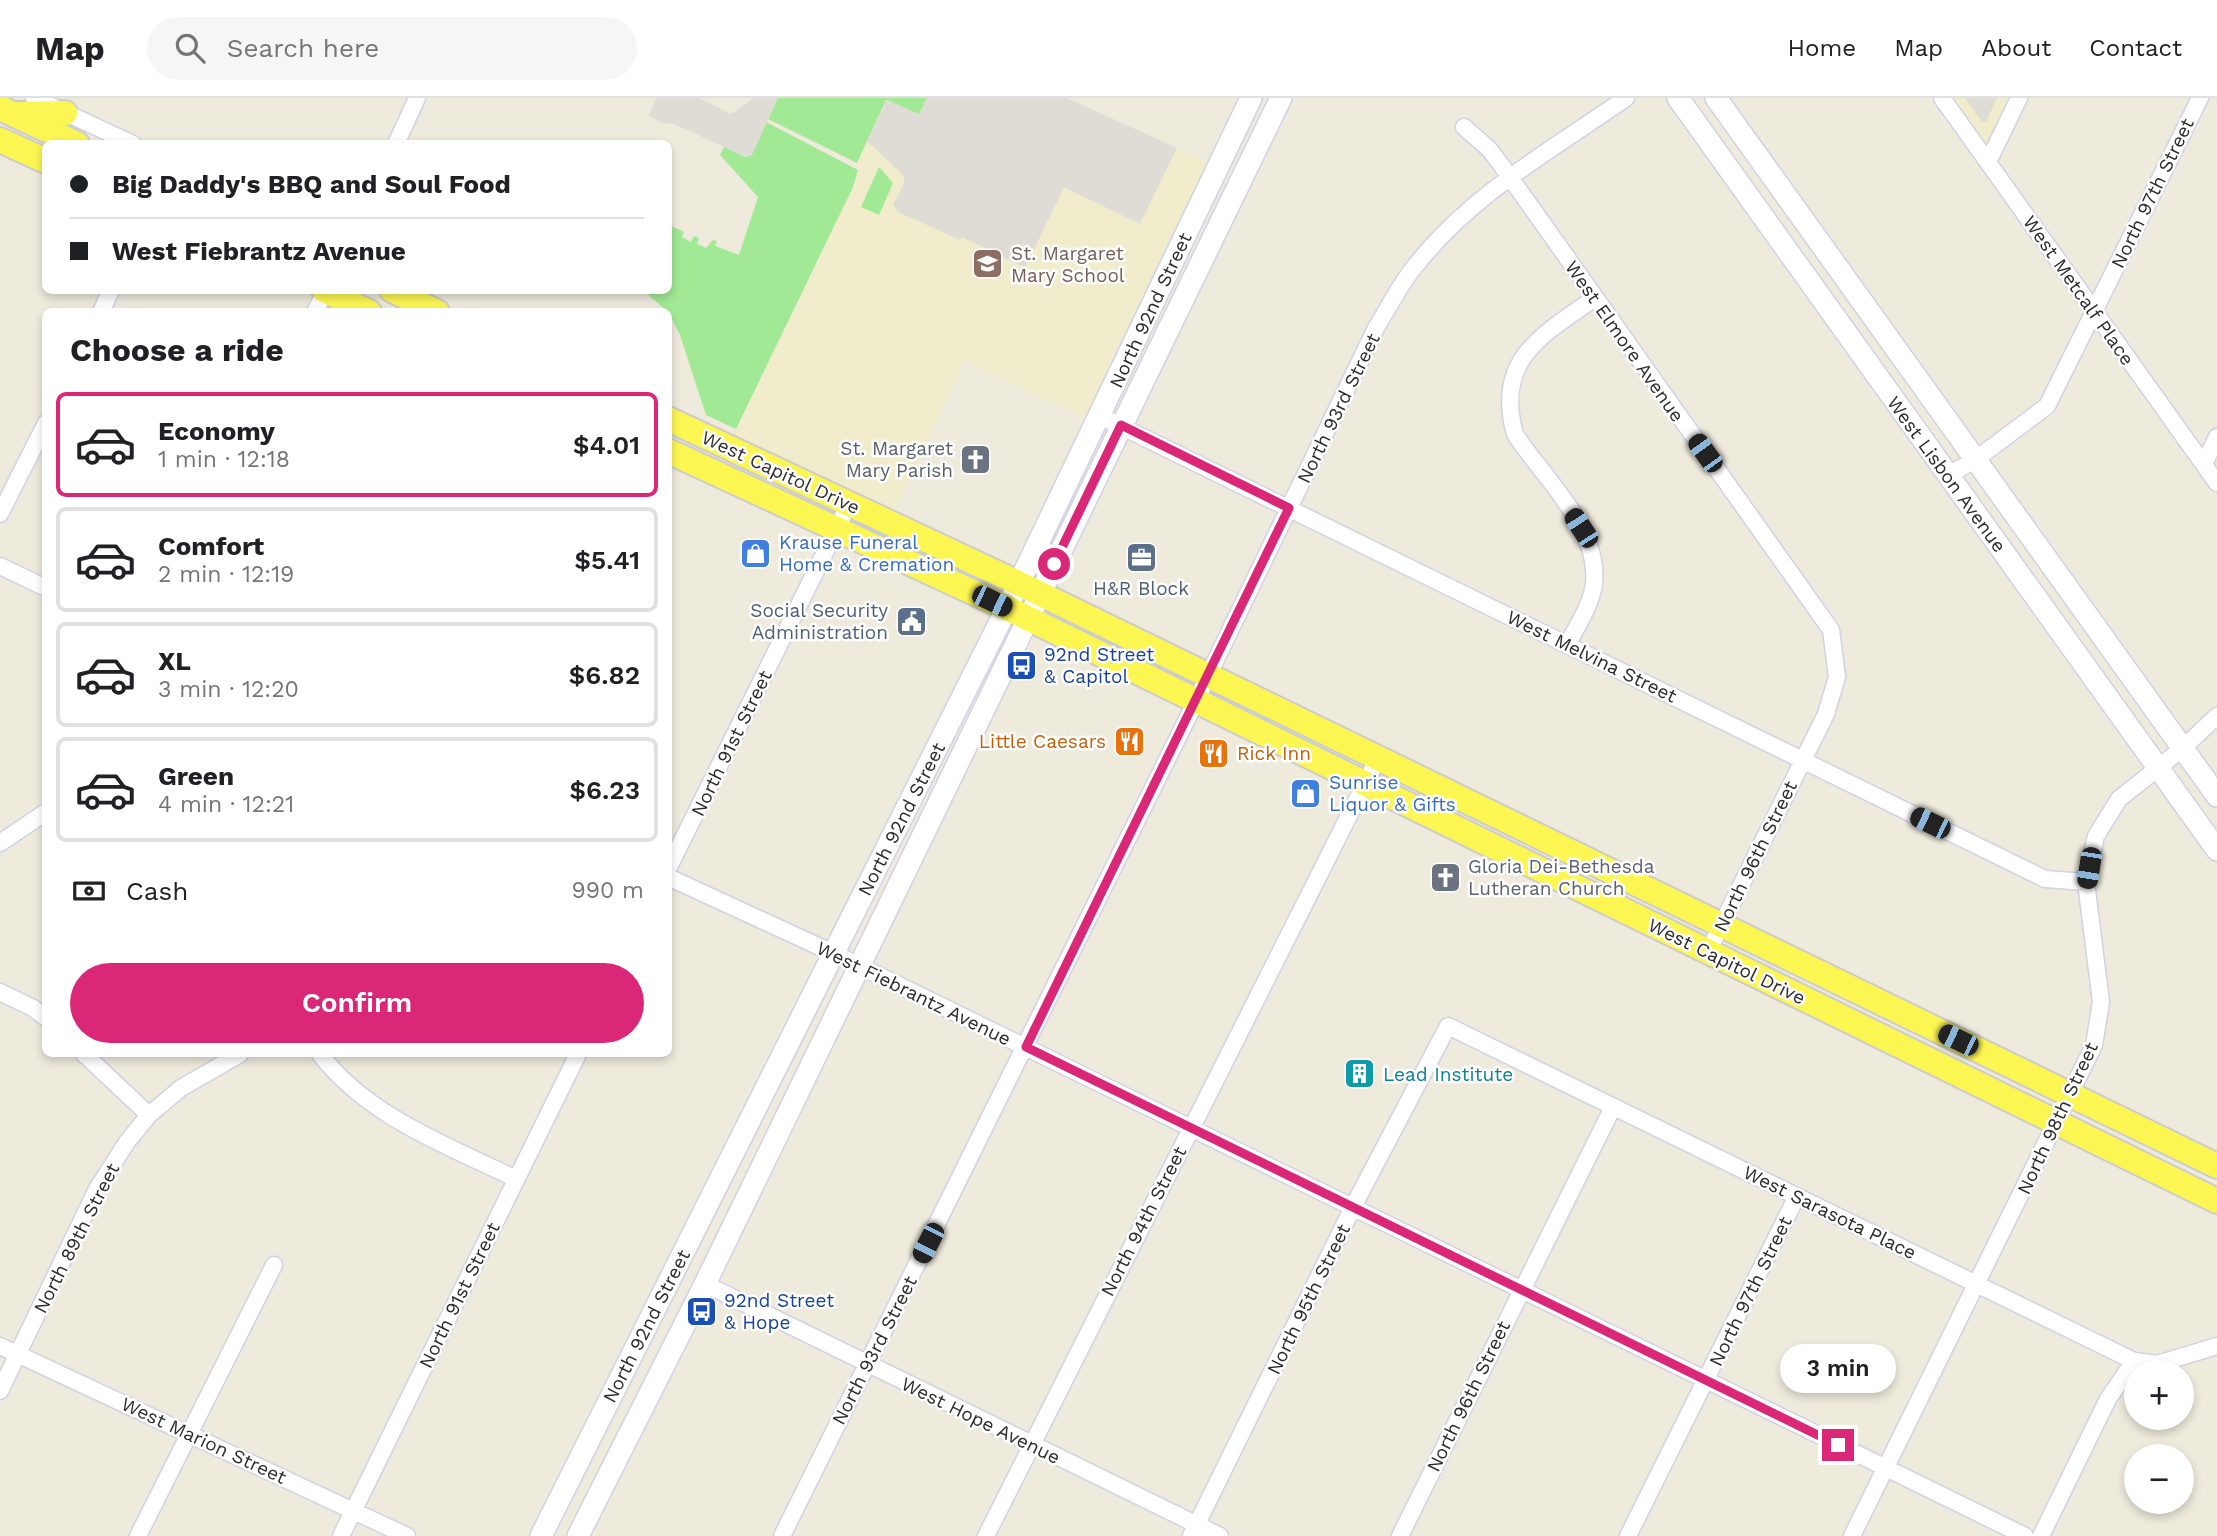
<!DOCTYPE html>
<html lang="en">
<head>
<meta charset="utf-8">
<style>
  :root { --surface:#fff; --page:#f6f6f6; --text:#202124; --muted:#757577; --line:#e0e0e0; --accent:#db2777 }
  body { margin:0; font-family:"Work Sans",sans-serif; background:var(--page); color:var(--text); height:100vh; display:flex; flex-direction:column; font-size:26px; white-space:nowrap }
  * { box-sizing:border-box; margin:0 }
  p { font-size:23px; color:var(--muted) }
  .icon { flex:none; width:38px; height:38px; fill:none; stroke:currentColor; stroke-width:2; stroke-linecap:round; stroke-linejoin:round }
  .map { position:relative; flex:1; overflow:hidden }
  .drawer { position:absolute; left:42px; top:210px; width:630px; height:749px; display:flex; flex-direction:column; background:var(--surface); border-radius:10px; box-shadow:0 4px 10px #0003 }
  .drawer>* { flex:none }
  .guide { position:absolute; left:42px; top:42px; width:630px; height:154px; border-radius:10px; box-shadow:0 4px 10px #0003; display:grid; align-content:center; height:154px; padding:0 28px; background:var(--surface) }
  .buttons { position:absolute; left:2124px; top:1262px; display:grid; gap:14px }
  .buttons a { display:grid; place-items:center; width:70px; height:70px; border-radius:50%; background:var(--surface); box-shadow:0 4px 10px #0003; font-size:35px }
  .end { position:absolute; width:32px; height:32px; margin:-16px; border:9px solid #db2777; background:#fff; box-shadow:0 0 0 4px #fff }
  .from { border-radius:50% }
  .bubble { position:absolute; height:49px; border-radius:24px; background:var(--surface); box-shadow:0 4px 10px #0003; font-size:23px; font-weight:600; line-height:49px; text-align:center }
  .car { position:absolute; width:21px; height:42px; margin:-21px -10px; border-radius:9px; box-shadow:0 0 5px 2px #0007; background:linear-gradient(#222 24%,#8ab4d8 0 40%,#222 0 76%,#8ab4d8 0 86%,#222 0) }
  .guide b { display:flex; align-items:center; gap:24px; height:66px; font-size:26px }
  .guide b+b { border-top:2px solid var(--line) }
  .guide i { width:18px; height:18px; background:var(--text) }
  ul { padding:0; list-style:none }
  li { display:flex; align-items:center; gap:21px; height:105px; margin:0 14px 10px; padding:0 14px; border:4px solid var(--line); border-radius:10px }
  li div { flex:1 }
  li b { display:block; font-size:26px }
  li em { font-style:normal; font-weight:600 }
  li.current { border-color:var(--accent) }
  li>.icon { width:63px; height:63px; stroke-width:1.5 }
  h2 { padding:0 28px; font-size:32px; line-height:84px }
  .pay { display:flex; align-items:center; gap:18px; height:77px; padding:0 28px; font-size:26px }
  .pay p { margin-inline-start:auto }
  .primary-button { display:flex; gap:14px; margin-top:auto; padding:14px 28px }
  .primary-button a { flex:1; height:80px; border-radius:42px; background:var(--accent); color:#fff; font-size:28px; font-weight:600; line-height:80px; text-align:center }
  header { display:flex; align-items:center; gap:42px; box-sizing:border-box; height:98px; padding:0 35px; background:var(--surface); border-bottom:2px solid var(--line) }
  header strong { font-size:33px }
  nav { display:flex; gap:38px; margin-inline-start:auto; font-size:24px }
  .search { width:490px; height:63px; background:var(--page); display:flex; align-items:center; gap:18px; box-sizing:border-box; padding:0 24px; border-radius:38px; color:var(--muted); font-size:26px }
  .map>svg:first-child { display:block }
  .education { fill:#f1eccb }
  .green { fill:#a1e994 }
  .plaza { fill:#dedcd4 }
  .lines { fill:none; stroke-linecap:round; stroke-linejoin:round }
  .street-casing { stroke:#d2d1e5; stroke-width:19 }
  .secondary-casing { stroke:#d2d1e5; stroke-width:24 }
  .primary-casing { stroke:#ccc; stroke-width:28 }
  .street { stroke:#fff; stroke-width:16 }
  .secondary { stroke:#fff; stroke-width:21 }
  .primary { stroke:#fcf653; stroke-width:24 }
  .route { stroke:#db2777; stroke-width:9 }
  .labels { text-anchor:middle; stroke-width:5; stroke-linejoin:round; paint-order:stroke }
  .street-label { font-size:19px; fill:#2b2b2b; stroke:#fff }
  .education-label { font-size:19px; fill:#785e54; stroke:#fff; text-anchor:start }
  .worship-label { font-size:19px; fill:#5b616d; stroke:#fff; text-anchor:end }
  .shop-label { font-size:19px; fill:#366cbe; stroke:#fff; text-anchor:start }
  .service-label { font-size:19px; fill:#4e5e75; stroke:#fff }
  .transit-label { font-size:19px; fill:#164399; stroke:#fff; text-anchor:start }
  .food-label { font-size:19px; fill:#c56008; stroke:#fff; text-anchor:end }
  .culture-label { font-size:19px; fill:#0d838f; stroke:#fff; text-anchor:start }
</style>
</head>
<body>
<header>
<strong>Map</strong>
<div class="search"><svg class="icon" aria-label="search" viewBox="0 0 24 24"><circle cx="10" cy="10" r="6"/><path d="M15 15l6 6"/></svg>Search here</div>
<nav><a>Home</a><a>Map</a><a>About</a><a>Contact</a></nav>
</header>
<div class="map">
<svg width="2217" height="1438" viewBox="0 0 2217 1438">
  <rect width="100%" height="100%" fill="#eeeadc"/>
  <path class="education" d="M 888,0 L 1067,0 L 1209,65 L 1086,321 L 965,263 L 895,411 L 734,337 L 853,89 L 857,78 L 857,65 Z
    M 1950,0 L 2017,0 L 1994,52 L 1976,37 Z"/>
  <path class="green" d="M 778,0 L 927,0 L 919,17 L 886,2 L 857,65 L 768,21 Z
    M 766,24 L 858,72 L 853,89 L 736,331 L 706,317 L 680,237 L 668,214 L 644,193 L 668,192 L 669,127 L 684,134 L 682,139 L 691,144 L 694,138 L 699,140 L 697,146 L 706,150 L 713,142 L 717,143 L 715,148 L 739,157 L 758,99 L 720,57 L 724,49 L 745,59 L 751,57 Z
    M 879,69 L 893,85 L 879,117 L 861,109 Z"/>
  <path class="plaza" d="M 657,0 L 699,0 L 731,16 L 754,0 L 778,0 L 752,57 L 746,59 L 672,25 L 665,26 L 648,18 Z
    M 927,0 L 1067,0 L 1177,50 L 1140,126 L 1064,89 L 1025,170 L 962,139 L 960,142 L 898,114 L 893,107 L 904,85 L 904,78 L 867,43 L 887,2 L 919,16 Z
    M 1965,0 L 1997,0 L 1986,24 L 1982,24 Z"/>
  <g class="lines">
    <defs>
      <path id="street" d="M 34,0 L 133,46
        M 1942,0 L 2217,385
        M 1464,29 L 1489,51 L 1502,68 L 1831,532 L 1837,579 L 1826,616 L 1708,854
        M 396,46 L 417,0
        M 1988,64 L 2019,0
        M 101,214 L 111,192
        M 315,214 L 326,192
        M 1100,318 L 2045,781 L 2086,784
        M 2204,366 L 2217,339
        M 1948,377 L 1975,362 L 2047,308 L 2200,0
        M 0,416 L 46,325
        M 0,468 L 46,490
        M 1568,545 C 1578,527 1591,507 1594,486 C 1600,429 1543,380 1515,336 C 1494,262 1542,237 1595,200
        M 0,745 L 46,714
        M 668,771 L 849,406
        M 668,779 L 833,855 L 2025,1438
        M 0,894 L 33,910 L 46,920
        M 84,956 L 149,1017
        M 320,956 C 368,1019 447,1047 516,1081
        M 705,1186 L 1220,1438
        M 0,1248 L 407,1438
        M 0,1293 L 97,1091 L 127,1044 L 149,1017 L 181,990 L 240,956
        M 138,1438 L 274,1167
        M 341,1438 L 578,956
        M 782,1438 L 1196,603 L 1376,230 C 1389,209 1400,186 1416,167 C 1472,96 1553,51 1626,0
        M 986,1438 L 1378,660
        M 1191,1438 L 1353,1109 L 1448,928 L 2134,1263 L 2157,1266 L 2217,1248
        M 1400,1438 L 1613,1009
        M 1628,1438 L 1797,1098
        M 1852,1438 L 2094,947 L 2101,904 L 2086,784 L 2096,738 L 2119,701 L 2183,650 L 2217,618
        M 2041,1438 L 2108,1301 L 2134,1263"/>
      <path id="secondary" d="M 1678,0 L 2217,752
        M 1716,0 L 2217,698
        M 541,1438 L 1007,510 L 1251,0
        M 578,1438 L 705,1186 L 1281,0"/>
      <path id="primary" d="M 0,10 L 77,46
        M 20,16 L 65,15
        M 0,42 L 46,63
        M 324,192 L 369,214
        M 392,192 L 437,214
        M 668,321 L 1018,485 L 2217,1068
        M 668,353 L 1007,510 L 2217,1103"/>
    </defs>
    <use href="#street" class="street-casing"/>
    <use href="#secondary" class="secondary-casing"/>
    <use href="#primary" class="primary-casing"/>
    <use href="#street" class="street"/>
    <use href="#secondary" class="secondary"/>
    <use href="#primary" class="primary"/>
  </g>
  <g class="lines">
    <path class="route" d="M 1054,466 L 1121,327 L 1289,410 L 1026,949 L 1838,1347"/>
  </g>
  <defs>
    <symbol id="school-square" viewBox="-11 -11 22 22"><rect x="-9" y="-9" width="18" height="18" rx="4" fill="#8d6e63" stroke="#fff"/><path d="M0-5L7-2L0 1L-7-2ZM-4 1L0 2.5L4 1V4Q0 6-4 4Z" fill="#fff"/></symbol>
    <symbol id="church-square" viewBox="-11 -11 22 22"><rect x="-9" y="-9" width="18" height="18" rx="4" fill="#6b7280" stroke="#fff"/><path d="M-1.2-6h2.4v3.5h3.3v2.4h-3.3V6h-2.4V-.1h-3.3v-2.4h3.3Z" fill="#fff"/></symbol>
    <symbol id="shop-square" viewBox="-11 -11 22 22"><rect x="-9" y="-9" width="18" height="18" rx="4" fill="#3f7fe0" stroke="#fff"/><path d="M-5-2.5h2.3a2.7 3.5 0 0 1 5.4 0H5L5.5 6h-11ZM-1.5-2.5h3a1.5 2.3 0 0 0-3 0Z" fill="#fff"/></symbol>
    <symbol id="office-square" viewBox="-11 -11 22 22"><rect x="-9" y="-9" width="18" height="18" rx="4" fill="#5c6f8a" stroke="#fff"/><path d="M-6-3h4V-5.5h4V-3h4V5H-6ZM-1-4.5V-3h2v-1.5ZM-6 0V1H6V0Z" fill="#fff"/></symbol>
    <symbol id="civic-square" viewBox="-11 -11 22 22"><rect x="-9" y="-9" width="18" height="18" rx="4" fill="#5c6f8a" stroke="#fff"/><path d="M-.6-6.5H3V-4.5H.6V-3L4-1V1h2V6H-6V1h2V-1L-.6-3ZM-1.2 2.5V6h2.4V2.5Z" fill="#fff"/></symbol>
    <symbol id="bus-square" viewBox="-11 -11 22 22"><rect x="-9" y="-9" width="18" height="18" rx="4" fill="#1a4fb4" stroke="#fff"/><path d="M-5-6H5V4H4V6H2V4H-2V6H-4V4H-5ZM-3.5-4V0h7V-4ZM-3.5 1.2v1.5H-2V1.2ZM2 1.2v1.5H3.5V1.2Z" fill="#fff"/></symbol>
    <symbol id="restaurant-square" viewBox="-11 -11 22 22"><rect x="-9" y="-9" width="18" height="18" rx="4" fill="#e8710a" stroke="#fff"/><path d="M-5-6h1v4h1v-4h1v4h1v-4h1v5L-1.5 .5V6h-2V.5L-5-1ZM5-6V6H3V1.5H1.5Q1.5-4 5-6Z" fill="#fff"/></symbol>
    <symbol id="building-square" viewBox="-11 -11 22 22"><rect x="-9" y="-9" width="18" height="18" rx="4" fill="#0f9aa8" stroke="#fff"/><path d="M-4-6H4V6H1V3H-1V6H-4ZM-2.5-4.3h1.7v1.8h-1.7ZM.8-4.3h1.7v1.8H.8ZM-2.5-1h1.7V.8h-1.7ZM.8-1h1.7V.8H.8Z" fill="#fff"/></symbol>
  </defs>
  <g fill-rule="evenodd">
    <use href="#school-square" x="970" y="148" width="35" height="35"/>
    <use href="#church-square" x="958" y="344" width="35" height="35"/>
    <use href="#shop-square" x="738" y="438" width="35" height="35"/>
    <use href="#office-square" x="1124" y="442" width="35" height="35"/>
    <use href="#civic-square" x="894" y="506" width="35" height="35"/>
    <use href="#bus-square" x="1004" y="550" width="35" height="35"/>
    <use href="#restaurant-square" x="1112" y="626" width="35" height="35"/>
    <use href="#restaurant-square" x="1196" y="638" width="35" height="35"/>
    <use href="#shop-square" x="1288" y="678" width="35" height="35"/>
    <use href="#church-square" x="1428" y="762" width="35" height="35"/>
    <use href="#building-square" x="1342" y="958" width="35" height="35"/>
    <use href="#bus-square" x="684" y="1196" width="35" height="35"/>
  </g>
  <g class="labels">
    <g class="street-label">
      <text transform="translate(2152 95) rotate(-64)" y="7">North 97th Street</text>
      <text transform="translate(2079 192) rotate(55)" y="7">West Metcalf Place</text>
      <text transform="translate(1150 212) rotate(-65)" y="7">North 92nd Street</text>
      <text transform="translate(1625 243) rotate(55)" y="7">West Elmore Avenue</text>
      <text transform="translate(1338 310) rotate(-64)" y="7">North 93rd Street</text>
      <text transform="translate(781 374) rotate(25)" y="7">West Capitol Drive</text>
      <text transform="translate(1947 376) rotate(54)" y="7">West Lisbon Avenue</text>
      <text transform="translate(1592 558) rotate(26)" y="7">West Melvina Street</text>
      <text transform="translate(731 645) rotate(-64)" y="7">North 91st Street</text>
      <text transform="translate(901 721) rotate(-63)" y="7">North 92nd Street</text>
      <text transform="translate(1755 758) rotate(-64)" y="7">North 96th Street</text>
      <text transform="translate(1727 863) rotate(26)" y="7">West Capitol Drive</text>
      <text transform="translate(914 895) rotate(26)" y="7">West Fiebrantz Avenue</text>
      <text transform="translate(2057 1020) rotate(-65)" y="7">North 98th Street</text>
      <text transform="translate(1830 1114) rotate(26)" y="7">West Sarasota Place</text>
      <text transform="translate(1143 1123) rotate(-63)" y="7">North 94th Street</text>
      <text transform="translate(76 1140) rotate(-63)" y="7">North 89th Street</text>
      <text transform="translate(1750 1193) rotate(-64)" y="7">North 97th Street</text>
      <text transform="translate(459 1197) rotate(-64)" y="7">North 91st Street</text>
      <text transform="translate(1308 1201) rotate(-64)" y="7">North 95th Street</text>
      <text transform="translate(646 1228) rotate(-63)" y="7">North 92nd Street</text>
      <text transform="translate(874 1252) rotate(-63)" y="7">North 93rd Street</text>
      <text transform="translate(1468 1298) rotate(-64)" y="7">North 96th Street</text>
      <text transform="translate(981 1322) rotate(26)" y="7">West Hope Avenue</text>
      <text transform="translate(204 1342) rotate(25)" y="7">West Marion Street</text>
    </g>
    <g class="education-label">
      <text x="1011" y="162">St. Margaret<tspan x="1011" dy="22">Mary School</tspan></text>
    </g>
    <g class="worship-label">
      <text x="953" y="357">St. Margaret<tspan x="953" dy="22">Mary Parish</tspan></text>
      <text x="1468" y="775" text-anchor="start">Gloria Dei-Bethesda<tspan x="1468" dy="22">Lutheran Church</tspan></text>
    </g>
    <g class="shop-label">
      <text x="779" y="451">Krause Funeral<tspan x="779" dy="22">Home &amp; Cremation</tspan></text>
      <text x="1329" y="691">Sunrise<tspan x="1329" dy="22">Liquor &amp; Gifts</tspan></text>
    </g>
    <g class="service-label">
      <text x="1141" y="497">H&amp;R Block</text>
      <text x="888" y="519" text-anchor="end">Social Security<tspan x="888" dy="22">Administration</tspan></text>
    </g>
    <g class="transit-label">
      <text x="1044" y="563">92nd Street<tspan x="1044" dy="22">&amp; Capitol</tspan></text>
      <text x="724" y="1209">92nd Street<tspan x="724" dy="22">&amp; Hope</tspan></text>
    </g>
    <g class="food-label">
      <text x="1106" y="650">Little Caesars</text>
      <text x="1237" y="662" text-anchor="start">Rick Inn</text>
    </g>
    <g class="culture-label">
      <text x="1383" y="983">Lead Institute</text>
    </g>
  </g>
</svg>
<div class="buttons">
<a>+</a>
<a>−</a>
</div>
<i class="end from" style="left:1054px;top:466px"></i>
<i class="end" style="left:1838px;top:1347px"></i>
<div class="bubble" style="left:1780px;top:1246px;width:116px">3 min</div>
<i class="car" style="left:1705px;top:355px;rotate:324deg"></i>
<i class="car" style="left:1581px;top:430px;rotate:327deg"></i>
<i class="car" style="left:992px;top:503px;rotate:116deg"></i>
<i class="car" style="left:1930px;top:725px;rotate:296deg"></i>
<i class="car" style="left:2089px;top:770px;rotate:189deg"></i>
<i class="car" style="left:1958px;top:942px;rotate:296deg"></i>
<i class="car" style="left:928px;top:1145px;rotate:207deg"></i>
<div class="guide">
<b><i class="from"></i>Big Daddy's BBQ and Soul Food</b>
<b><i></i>West Fiebrantz Avenue</b>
</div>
<section class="drawer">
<h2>Choose a ride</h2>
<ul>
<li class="current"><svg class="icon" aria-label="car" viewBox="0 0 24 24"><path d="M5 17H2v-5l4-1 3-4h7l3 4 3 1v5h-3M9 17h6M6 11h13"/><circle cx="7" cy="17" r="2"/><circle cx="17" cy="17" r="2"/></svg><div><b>Economy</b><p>1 min · 12:18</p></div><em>$4.01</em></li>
<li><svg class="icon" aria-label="car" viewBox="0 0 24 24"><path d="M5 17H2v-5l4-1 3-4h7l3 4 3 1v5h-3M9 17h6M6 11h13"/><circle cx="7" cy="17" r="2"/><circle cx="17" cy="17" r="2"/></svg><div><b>Comfort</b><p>2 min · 12:19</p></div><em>$5.41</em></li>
<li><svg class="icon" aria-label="car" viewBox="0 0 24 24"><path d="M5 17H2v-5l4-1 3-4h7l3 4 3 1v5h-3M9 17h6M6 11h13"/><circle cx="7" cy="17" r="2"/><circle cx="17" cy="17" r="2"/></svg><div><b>XL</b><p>3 min · 12:20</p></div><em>$6.82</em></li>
<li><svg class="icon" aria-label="car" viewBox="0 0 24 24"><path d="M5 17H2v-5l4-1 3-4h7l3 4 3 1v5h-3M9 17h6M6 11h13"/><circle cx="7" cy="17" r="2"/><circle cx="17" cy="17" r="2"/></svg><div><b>Green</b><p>4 min · 12:21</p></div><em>$6.23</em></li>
</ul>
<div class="pay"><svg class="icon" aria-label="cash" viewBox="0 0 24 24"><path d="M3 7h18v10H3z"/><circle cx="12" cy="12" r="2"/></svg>Cash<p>990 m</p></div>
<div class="primary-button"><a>Confirm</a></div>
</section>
</div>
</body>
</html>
